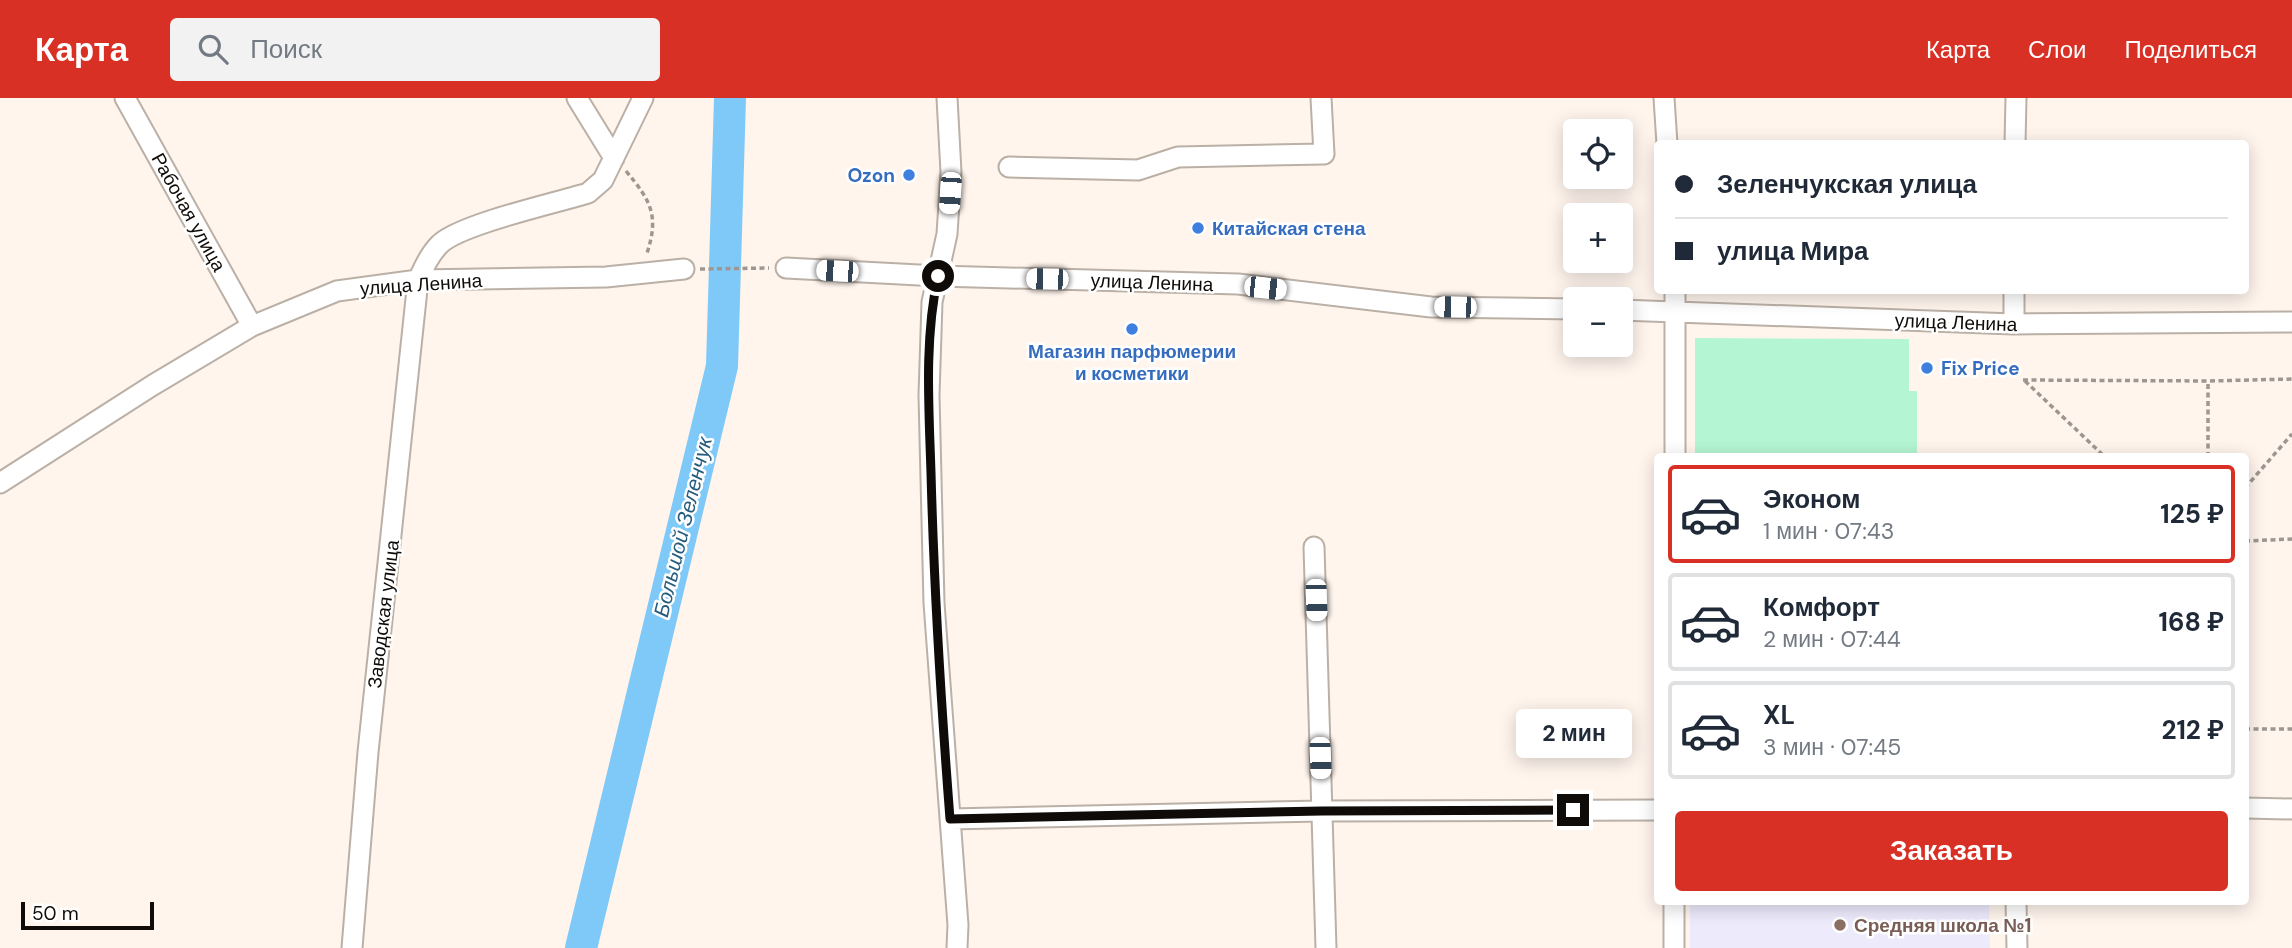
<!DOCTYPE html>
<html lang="ru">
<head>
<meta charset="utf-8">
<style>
  :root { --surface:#fff; --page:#f2f2f3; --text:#1f2937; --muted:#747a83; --line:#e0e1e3; --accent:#d93025 }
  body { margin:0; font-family:"DM Sans",sans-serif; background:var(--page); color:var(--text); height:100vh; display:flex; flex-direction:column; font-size:26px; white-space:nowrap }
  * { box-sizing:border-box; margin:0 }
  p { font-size:23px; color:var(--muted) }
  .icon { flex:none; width:38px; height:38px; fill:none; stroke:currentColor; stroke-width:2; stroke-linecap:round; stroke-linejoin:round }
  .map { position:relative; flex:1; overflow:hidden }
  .side { position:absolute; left:1654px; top:355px; width:595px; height:452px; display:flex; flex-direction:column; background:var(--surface); border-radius:7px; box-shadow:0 4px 18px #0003 }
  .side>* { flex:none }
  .banner { position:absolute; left:1654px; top:42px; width:595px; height:154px; border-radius:7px; box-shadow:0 4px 18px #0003; display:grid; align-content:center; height:154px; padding:0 21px; background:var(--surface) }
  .fabs { position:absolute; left:1563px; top:21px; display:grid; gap:14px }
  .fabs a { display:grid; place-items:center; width:70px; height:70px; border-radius:7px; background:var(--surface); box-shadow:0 4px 18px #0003; font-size:35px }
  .scale { position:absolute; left:21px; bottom:18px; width:133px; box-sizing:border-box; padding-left:7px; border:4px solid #0e0b08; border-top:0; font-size:19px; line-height:24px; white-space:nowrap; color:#0e0b08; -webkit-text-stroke:5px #fff; paint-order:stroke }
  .end { position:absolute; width:32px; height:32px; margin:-16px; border:9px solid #0e0b08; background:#fff; box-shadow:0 0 0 4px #fff }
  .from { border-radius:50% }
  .bubble { position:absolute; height:49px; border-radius:7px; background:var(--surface); box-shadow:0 4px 18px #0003; font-size:23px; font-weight:700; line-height:49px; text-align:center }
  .car { position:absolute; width:21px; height:42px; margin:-21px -10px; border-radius:9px; box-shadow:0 0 5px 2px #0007; background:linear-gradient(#fff 24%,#345 0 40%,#fff 0 76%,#345 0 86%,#fff 0) }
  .banner b { display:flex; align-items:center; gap:24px; height:66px; font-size:26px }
  .banner b+b { border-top:2px solid var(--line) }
  .banner i { width:18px; height:18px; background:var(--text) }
  ul { padding:12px 0 0; list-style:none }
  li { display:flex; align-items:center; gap:21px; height:98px; margin:0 14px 10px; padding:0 7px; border:4px solid var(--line); border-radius:7px }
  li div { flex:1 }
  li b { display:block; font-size:26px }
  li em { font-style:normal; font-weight:700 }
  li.selected { border-color:var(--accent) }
  li>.icon { width:63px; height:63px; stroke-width:1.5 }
  .action { display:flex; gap:14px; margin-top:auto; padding:14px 21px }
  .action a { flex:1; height:80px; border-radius:7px; background:var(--accent); color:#fff; font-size:28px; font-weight:700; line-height:80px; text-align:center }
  header { display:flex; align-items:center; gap:42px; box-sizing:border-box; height:98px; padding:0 35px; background:var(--accent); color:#fff }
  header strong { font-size:33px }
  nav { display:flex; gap:38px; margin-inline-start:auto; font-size:24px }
  .search { width:490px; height:63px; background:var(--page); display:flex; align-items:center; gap:18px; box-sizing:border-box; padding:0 24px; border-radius:7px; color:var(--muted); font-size:26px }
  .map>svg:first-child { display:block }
  .education { fill:#edeafc }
  .green { fill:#b4f5d3 }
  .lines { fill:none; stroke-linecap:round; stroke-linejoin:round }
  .river { stroke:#7fc9f9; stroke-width:32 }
  .minor-casing { stroke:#bbb0a6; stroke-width:23 }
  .path { stroke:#9e9791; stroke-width:3.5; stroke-dasharray:5 3.5; stroke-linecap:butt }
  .minor { stroke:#fff; stroke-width:19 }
  .route { stroke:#0e0b08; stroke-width:9 }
  .shop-dot { fill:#3f7fe0; stroke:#fff; stroke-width:2.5 }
  .education-dot { fill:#8d6e63; stroke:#fff; stroke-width:2.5 }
  .labels { text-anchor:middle; stroke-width:5; stroke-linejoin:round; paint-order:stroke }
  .shop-label { font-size:19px; font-weight:bold; fill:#366cbe; stroke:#fff; text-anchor:start }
  .street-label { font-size:19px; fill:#0e0b08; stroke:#fff }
  .education-label { font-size:19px; font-weight:bold; fill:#785e54; stroke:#fff; text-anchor:start }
  .water-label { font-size:21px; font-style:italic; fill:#265d7e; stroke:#fff }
</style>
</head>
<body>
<header>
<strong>Карта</strong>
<div class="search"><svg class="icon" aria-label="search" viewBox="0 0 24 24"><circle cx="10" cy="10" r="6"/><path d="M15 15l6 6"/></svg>Поиск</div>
<nav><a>Карта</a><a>Слои</a><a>Поделиться</a></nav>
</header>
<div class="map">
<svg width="2292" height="850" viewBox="0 0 2292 850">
  <rect width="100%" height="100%" fill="#fff5ed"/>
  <path class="education" d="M 1690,803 L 1989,803 L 1990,850 L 1690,850 Z"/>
  <path class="green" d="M 1695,240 L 1909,241 L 1909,293 L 1917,293 L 1917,359 L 1695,359 Z"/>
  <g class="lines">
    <path class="river" d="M 581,850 L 722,268 L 730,0"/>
    <defs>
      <path id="minor" d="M 125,0 L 252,228
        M 577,0 L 614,60
        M 947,0 L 951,74 L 947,136 L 932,204 L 929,297 L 934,505 L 958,827 L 957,850
        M 1664,0 L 1667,46
        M 2015,46 L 2016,0
        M 1009,69 L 1138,72 L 1178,59 L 1324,56 L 1321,0
        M 786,170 L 938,178 L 1238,186 L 1431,209 L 1575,211
        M 1620,212 L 2014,226 L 2292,224
        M 2014,226 L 2014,192
        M 1675,359 L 1675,192
        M 0,385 L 153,287 L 252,228 L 337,193 L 418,182 L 606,179 L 684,171
        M 1314,449 L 1326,850
        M 2245,710 L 2292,711
        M 950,721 L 1322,713 L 1657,712
        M 1674,803 L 1674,850
        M 2016,803 L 2017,850
        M 352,850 L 368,654 L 418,182 C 424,169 430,156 440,146 C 461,126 556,105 588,95 L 603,82 L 643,0"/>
    </defs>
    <use href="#minor" class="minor-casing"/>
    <path class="path" d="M 626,73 C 651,103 660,118 646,158
      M 700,171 L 769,170
      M 2023,282 L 2208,283 L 2292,281
      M 2025,283 L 2105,359
      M 2208,359 L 2208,283
      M 2245,390 L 2292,336
      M 2245,443 L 2292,441
      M 2245,631 L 2292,631"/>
    <use href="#minor" class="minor"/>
  </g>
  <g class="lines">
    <path class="route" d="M 938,178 C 924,242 929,310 931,375 C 934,491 941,605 950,721 L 1322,713 L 1573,712"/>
  </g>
  <g class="shop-dot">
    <circle cx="909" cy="77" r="7"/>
    <circle cx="1198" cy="130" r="7"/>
    <circle cx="1132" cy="231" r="7"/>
    <circle cx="1927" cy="270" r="7"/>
  </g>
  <circle class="education-dot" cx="1840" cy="827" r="7"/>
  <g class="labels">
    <g class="shop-label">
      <text x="895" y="84" text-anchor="end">Ozon</text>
      <text x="1212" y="137">Китайская стена</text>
      <text x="1132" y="260" text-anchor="middle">Магазин парфюмерии<tspan x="1132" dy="22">и косметики</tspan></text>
      <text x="1941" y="277">Fix Price</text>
    </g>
    <g class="street-label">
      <text transform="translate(189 114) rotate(61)" y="7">Рабочая улица</text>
      <text transform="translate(1152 184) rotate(2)" y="7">улица Ленина</text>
      <text transform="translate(421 186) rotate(-4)" y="7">улица Ленина</text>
      <text transform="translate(1956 224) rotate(2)" y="7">улица Ленина</text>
      <text transform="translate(383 516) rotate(-83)" y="7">Заводская улица</text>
    </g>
    <g class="education-label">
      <text x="1854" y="834">Средняя школа №1</text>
    </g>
    <g class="water-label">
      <text transform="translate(683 429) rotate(-76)" y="7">Большой Зеленчук</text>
    </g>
  </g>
</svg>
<div class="fabs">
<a><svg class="icon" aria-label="locate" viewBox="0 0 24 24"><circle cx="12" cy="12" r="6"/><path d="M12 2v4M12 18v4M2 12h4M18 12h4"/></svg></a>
<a>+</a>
<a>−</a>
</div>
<div class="scale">50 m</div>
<i class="end from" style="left:938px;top:178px"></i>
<i class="end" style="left:1573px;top:712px"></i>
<div class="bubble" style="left:1516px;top:611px;width:116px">2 мин</div>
<i class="car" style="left:950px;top:95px;rotate:184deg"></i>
<i class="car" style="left:837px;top:173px;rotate:273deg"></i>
<i class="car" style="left:1047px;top:181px;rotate:271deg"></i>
<i class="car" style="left:1265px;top:190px;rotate:96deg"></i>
<i class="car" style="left:1455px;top:209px;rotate:271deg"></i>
<i class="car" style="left:1316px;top:502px;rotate:178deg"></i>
<i class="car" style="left:1320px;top:660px;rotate:178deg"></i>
<div class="banner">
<b><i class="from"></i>Зеленчукская улица</b>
<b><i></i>улица Мира</b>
</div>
<section class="side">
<ul>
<li class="selected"><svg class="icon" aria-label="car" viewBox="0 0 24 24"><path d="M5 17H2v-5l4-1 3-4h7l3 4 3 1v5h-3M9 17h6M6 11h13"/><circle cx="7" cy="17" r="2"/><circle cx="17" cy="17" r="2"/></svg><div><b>Эконом</b><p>1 мин · 07:43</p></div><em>125 ₽</em></li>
<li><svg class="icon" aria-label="car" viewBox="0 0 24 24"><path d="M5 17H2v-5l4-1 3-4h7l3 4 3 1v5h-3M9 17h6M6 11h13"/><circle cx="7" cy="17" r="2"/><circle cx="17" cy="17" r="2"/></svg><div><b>Комфорт</b><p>2 мин · 07:44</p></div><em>168 ₽</em></li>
<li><svg class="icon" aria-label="car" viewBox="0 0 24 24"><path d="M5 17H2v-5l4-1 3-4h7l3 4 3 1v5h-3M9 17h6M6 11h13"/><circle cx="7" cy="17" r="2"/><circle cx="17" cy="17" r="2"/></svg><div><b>XL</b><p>3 мин · 07:45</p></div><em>212 ₽</em></li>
</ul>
<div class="action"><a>Заказать</a></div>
</section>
</div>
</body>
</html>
